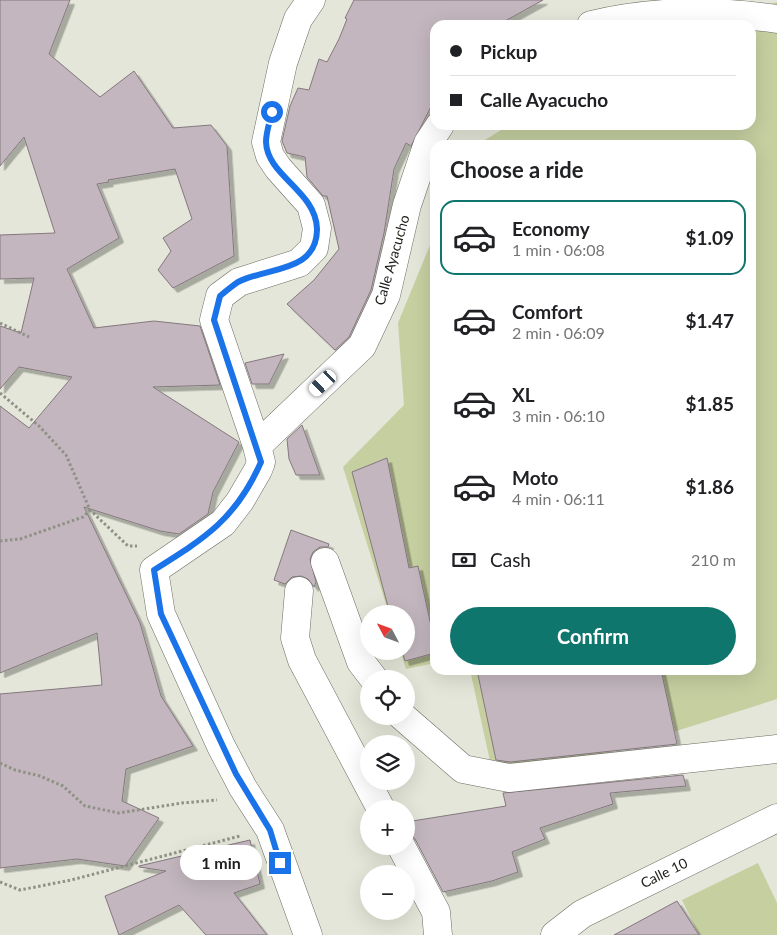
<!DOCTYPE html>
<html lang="en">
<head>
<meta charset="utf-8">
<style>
  :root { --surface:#fff; --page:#f2f2f2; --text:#202124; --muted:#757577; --line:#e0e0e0; --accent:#0f766e }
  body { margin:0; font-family:Lato,sans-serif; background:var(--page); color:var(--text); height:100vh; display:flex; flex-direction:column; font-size:19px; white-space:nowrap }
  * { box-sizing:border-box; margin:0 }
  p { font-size:16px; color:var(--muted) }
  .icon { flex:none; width:28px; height:28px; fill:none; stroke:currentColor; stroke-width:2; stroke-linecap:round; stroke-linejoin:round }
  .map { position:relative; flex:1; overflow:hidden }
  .details { position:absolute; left:430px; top:140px; width:326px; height:535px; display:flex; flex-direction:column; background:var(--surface); border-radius:15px; box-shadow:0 5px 20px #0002 }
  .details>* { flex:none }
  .guide { position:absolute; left:430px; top:20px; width:326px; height:110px; border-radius:15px; box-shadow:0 5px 20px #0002; display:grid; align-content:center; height:110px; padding:0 20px; background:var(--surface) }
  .needle { width:32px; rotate:311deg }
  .tools { position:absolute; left:360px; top:605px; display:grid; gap:10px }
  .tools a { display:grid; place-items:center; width:55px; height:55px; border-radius:50%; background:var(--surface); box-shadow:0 5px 20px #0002; font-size:25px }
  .end { position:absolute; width:22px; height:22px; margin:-11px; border:6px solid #1a73e8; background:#fff; box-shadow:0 0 0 2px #fff }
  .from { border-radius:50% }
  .bubble { position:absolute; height:35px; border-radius:18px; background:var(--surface); box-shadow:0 5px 20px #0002; font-size:16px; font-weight:700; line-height:35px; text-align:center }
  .car { position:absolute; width:15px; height:30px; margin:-15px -8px; border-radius:6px; box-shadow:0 0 4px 1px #0007; background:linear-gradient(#fff 24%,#345 0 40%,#fff 0 76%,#345 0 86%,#fff 0) }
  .guide b { display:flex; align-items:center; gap:18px; height:48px; font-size:19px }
  .guide b+b { border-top:1px solid var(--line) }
  .guide i { width:12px; height:12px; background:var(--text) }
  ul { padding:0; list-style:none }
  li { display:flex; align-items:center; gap:15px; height:75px; margin:0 10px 8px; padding:0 10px; border:2px solid transparent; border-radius:15px }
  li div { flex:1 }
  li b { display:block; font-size:19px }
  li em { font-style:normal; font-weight:700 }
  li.current { border-color:var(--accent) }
  li>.icon { width:45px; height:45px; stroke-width:1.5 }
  h2 { padding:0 20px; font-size:22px; line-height:60px }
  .pay { display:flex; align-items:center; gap:12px; height:55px; padding:0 20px; font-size:19px }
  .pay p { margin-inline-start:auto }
  .action { display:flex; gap:10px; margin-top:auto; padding:10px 20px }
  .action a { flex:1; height:58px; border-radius:30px; background:var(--accent); color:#fff; font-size:20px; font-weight:700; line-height:58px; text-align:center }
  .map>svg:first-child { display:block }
  .green { fill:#c5cfa0 }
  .building { fill:#c3b6be; stroke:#84787f; filter:url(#shadow) }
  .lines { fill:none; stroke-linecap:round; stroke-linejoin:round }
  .minor-casing { stroke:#6b6d62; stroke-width:29 }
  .path { stroke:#8f9186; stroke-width:3; stroke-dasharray:2.5 2.5; stroke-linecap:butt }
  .minor { stroke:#fff; stroke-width:28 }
  .route { stroke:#1a73e8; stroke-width:6 }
  .labels { text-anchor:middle; stroke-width:4.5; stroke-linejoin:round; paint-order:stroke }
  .street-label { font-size:14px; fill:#1b1c17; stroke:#fff }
</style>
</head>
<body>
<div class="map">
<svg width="777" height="935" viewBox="0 0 777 935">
  <defs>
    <filter id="shadow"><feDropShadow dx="4.5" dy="4.5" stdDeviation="0" flood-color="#0004"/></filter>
  </defs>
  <rect width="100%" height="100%" fill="#e3e6d8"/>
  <path class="green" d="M 777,2 L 777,699 L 588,759 L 492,770 L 470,670 L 751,670 L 751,145 L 477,145 L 509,125 L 751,125 L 751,25 L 700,25 Z
    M 435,233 L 435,663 L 406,669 L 400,651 L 406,651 L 406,614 L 389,614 L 343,467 L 404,405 L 398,323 Z
    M 758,863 L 777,903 L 777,935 L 699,935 L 682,900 Z"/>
  <path class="building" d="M 0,0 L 70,0 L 49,54 L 100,97 L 134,71 L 173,128 L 211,125 L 227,146 L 234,256 L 173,288 L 158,270 L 171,251 L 163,238 L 192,219 L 175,169 L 108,180 L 109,182 L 97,184 L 119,238 L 67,269 L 94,328 L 154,321 L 200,326 L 220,385 L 153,387 L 239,442 L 213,492 L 208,514 L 179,534 L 160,531 L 84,507 L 140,623 L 161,696 L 193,746 L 126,769 L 122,801 L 159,818 L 125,866 L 77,859 L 0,868 L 0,694 L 102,685 L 97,633 L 0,673 L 0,406 L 29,428 L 72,377 L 19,367 L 0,389 L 0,326 L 21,333 L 34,278 L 0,279 L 0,235 L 55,233 L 24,137 L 0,166 Z
    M 354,0 L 543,0 L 498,25 L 435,25 L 435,99 L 411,146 L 406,143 L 394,169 L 384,233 L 371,290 L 349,337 L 335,350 L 287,304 L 314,280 L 339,249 L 327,196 L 323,196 L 307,177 L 305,157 L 287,153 L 282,141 L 290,106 L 298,88 L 309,90 L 319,59 L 327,62 L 339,39 L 347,19 L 345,18 Z
    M 284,354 L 269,384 L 252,384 L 245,363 Z
    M 302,425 L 320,475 L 296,475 L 289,459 L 287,439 Z
    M 387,458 L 409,568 L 418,566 L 435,644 L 435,653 L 405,661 L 402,651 L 406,651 L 406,614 L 390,614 L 352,472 Z
    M 291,530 L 329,544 L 328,547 L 320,547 L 313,552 L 310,559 L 316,582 L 314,587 L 308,579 L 301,576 L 292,577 L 285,584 L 274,580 Z
    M 477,670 L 661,670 L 677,744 L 510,762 L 496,760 Z
    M 683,775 L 686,786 L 610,793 L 613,804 L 540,828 L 545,839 L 512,852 L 518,872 L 492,881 L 443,892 L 415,839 L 406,831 L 406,822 L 506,806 L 503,793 Z
    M 250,840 L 260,884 L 234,893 L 267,935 L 206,935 L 179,905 L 119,935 L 105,896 L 166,871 L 139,867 L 139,866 Z
    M 677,901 L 699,935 L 614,935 Z"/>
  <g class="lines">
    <defs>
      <path id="minor" d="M 591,25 C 653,10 715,10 777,19
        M 257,446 L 214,320 L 220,296 L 239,282 L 299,263 L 314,248 L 317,228 L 311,205 L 278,168 L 270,156 L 266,142 L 283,63 L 298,19 L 311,0
        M 325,562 L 361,662 L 374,679
        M 299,591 L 295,638 L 302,660 L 381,809
        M 402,716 L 463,769 L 509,778 L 777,749
        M 401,846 L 436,912 L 438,935
        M 308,935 L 270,830 L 243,788 L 221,746 L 161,614 L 154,570 L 223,523 L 240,501 L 258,470 L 261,462 L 257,446 L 362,346 L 386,295 L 407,205 L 428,143 L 440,125
        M 555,935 L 582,914 L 777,818"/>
    </defs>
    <use href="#minor" class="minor-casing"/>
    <path class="path" d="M 0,323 L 29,337
      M 0,393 L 39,426 L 66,455 L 90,510 L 128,546 L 137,546
      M 0,541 L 20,539 L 83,517 L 90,510
      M 0,763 L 15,770 L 40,776 L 63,786 L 85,806 L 119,813 L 182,803 L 217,800
      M 0,882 L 20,890 L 71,880 L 240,836"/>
    <use href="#minor" class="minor"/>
  </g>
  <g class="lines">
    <path class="route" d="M 272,112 C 270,121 266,132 266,142 C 267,176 316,191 317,229 C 317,273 267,267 238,282 C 232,286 226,291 220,296 L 214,320 L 261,462 C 236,519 205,538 154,570 L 161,614 L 236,774 L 270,830 L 280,863"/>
  </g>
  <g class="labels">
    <g class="street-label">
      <text transform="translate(392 260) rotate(-74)" y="5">Calle Ayacucho</text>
      <text transform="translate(664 873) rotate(-26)" y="5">Calle 10</text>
    </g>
  </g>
</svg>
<div class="tools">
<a><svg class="needle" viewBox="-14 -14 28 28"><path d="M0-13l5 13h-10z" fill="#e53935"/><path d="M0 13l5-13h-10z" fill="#757577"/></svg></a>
<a><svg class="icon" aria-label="locate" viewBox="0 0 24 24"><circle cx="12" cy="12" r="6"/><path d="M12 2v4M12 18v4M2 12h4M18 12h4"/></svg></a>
<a><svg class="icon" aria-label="layers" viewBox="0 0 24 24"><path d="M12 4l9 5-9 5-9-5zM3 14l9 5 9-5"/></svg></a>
<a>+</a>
<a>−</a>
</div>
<i class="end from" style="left:272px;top:112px"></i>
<i class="end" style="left:280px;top:863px"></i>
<div class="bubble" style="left:180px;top:845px;width:82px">1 min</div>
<i class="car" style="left:323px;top:383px;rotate:227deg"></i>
<div class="guide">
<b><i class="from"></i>Pickup</b>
<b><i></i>Calle Ayacucho</b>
</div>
<section class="details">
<h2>Choose a ride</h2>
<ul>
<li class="current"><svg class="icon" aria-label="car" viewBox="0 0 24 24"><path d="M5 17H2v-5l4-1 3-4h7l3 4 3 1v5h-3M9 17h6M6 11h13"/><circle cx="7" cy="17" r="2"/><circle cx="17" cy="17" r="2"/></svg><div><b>Economy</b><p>1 min · 06:08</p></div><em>$1.09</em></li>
<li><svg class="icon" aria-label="car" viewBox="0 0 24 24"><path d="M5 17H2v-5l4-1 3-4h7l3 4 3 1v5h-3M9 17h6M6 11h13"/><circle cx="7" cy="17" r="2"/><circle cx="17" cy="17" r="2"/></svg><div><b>Comfort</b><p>2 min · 06:09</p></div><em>$1.47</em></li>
<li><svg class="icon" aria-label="car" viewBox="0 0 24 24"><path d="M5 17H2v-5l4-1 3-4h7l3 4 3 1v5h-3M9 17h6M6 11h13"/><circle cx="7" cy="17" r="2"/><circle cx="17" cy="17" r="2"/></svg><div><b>XL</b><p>3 min · 06:10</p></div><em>$1.85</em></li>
<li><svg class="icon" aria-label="car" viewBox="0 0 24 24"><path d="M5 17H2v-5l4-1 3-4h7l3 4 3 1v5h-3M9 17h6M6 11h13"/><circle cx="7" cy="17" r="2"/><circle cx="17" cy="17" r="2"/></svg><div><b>Moto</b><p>4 min · 06:11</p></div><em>$1.86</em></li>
</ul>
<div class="pay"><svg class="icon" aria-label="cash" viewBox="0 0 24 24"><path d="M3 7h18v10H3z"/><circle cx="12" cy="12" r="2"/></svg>Cash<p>210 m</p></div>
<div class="action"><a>Confirm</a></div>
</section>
</div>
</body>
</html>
